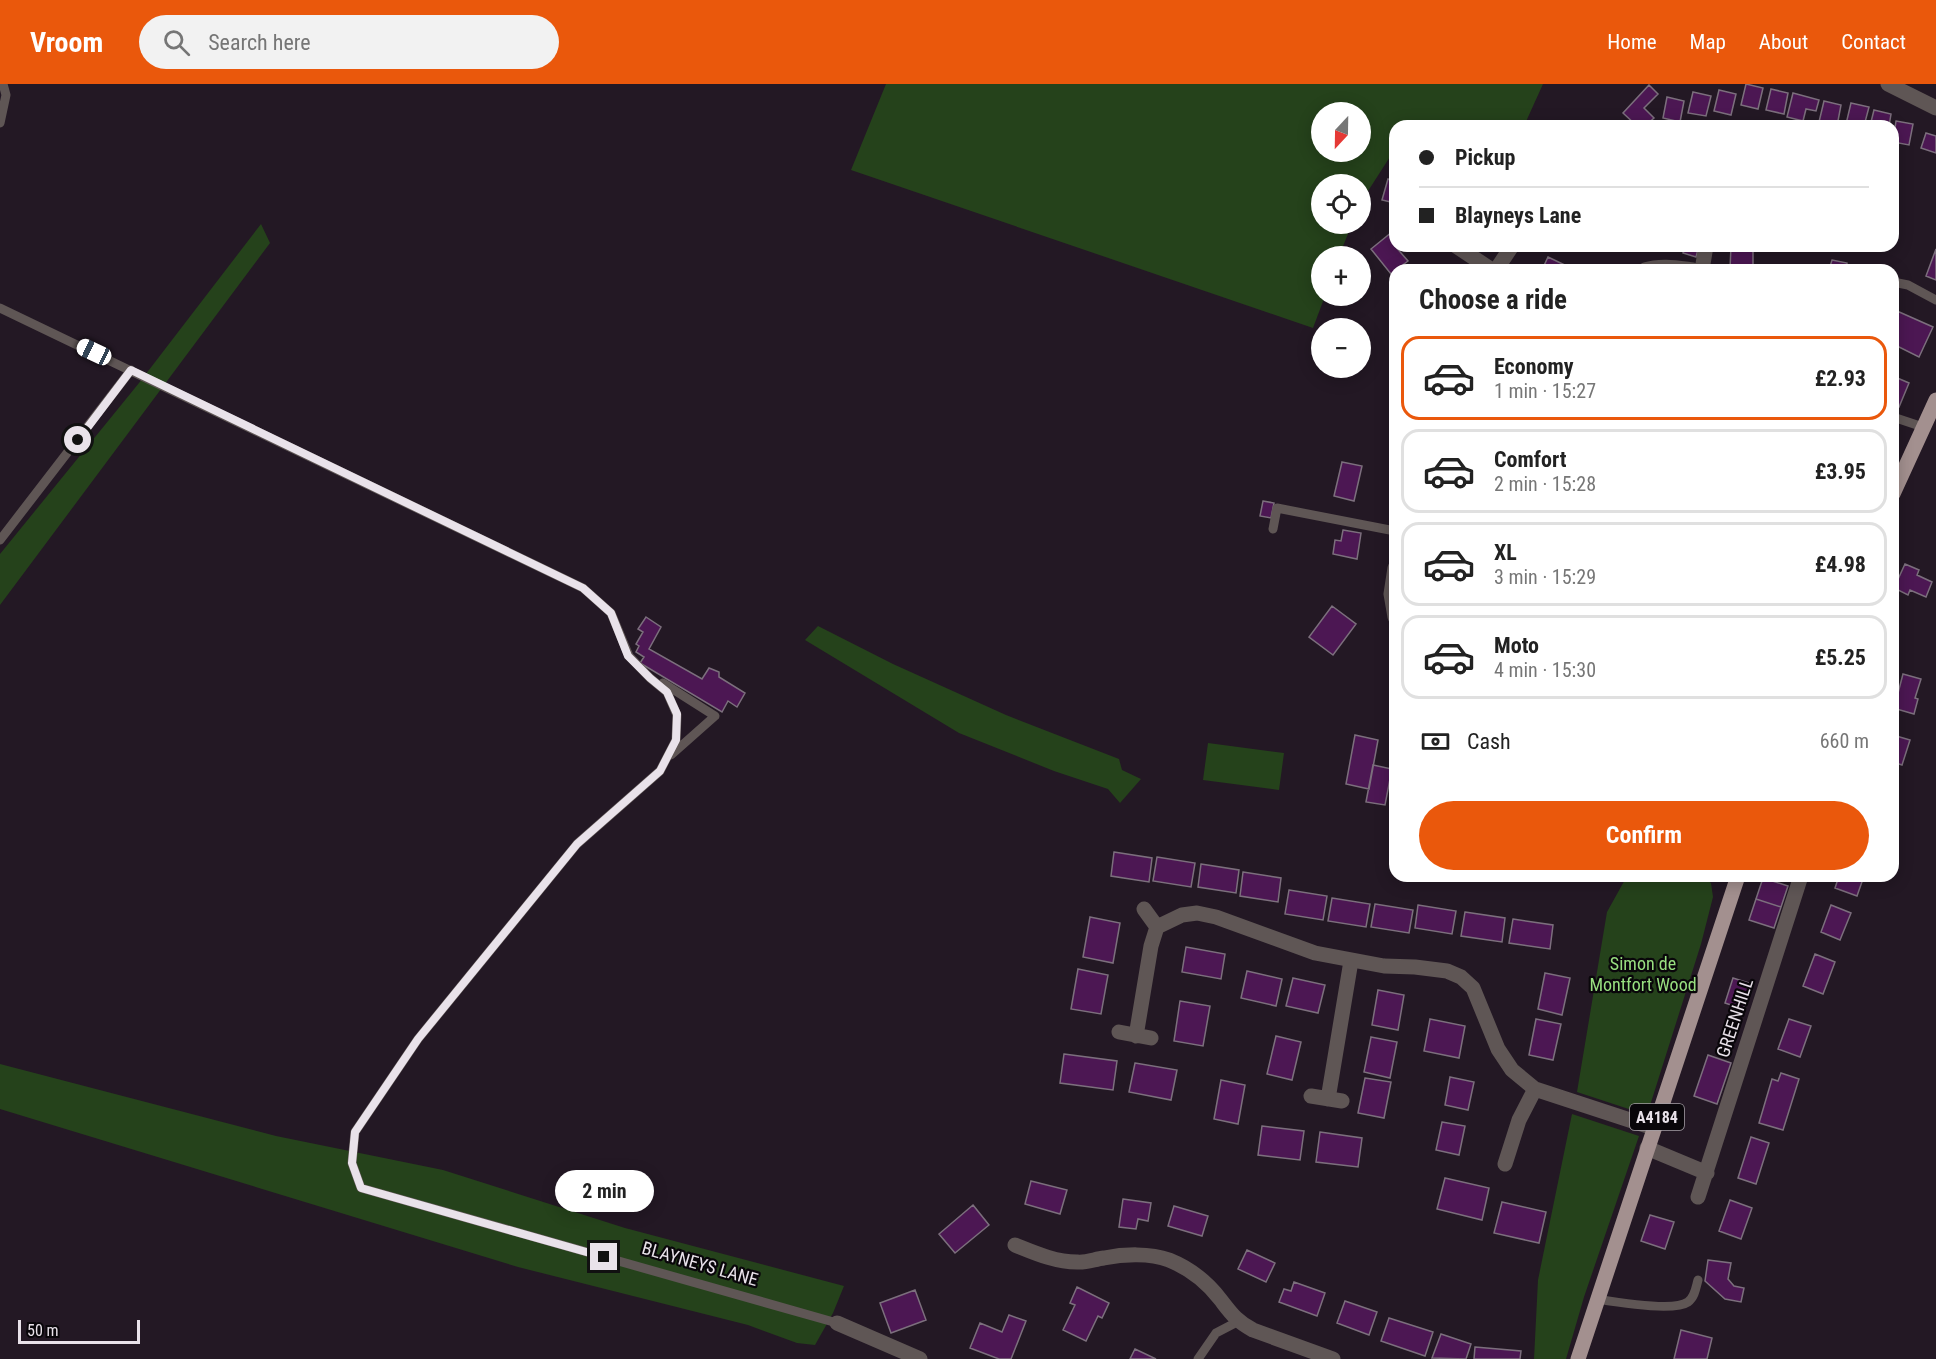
<!DOCTYPE html>
<html lang="en">
<head>
<meta charset="utf-8">
<style>
  :root { --surface:#fff; --page:#f2f2f2; --text:#222; --muted:#767676; --line:#e0e0e0; --accent:#ea580c }
  body { margin:0; font-family:"Roboto Condensed",sans-serif; background:var(--page); color:var(--text); height:100vh; display:flex; flex-direction:column; font-size:22px; white-space:nowrap }
  * { box-sizing:border-box; margin:0 }
  p { font-size:20px; color:var(--muted) }
  .icon { flex:none; width:33px; height:33px; fill:none; stroke:currentColor; stroke-width:2; stroke-linecap:round; stroke-linejoin:round }
  .map { position:relative; flex:1; overflow:hidden }
  .drawer { position:absolute; left:1389px; top:180px; width:510px; height:618px; display:flex; flex-direction:column; background:var(--surface); border-radius:18px; box-shadow:0 3px 15px #0003 }
  .drawer>* { flex:none }
  .banner { position:absolute; left:1389px; top:36px; width:510px; height:132px; border-radius:18px; box-shadow:0 3px 15px #0003; display:grid; align-content:center; height:132px; padding:0 30px; background:var(--surface) }
  .needle { width:39px; rotate:202deg }
  .tools { position:absolute; left:1311px; top:18px; display:grid; gap:12px }
  .tools a { display:grid; place-items:center; width:60px; height:60px; border-radius:50%; background:var(--surface); box-shadow:0 3px 15px #0003; font-size:30px }
  .scale { position:absolute; left:18px; bottom:15px; width:122px; box-sizing:border-box; padding-left:6px; border:3px solid #e9e2ea; border-top:0; font-size:16px; line-height:21px; white-space:nowrap; color:#e9e2ea; -webkit-text-stroke:4px #09060a; paint-order:stroke }
  .end { position:absolute; width:27px; height:27px; margin:-14px; border:8px solid #e9e2ea; background:#111; box-shadow:0 0 0 3px #111 }
  .from { border-radius:50% }
  .bubble { position:absolute; height:42px; border-radius:21px; background:var(--surface); box-shadow:0 3px 15px #0003; font-size:20px; font-weight:700; line-height:42px; text-align:center }
  .car { position:absolute; width:18px; height:36px; margin:-18px -9px; border-radius:8px; box-shadow:0 0 4px 2px #0007; background:linear-gradient(#fff 24%,#345 0 40%,#fff 0 76%,#345 0 86%,#fff 0) }
  .banner b { display:flex; align-items:center; gap:21px; height:57px; font-size:22px }
  .banner b+b { border-top:2px solid var(--line) }
  .banner i { width:15px; height:15px; background:var(--text) }
  ul { padding:0; list-style:none }
  li { display:flex; align-items:center; gap:18px; height:84px; margin:0 12px 9px; padding:0 18px; border:3px solid var(--line); border-radius:18px }
  li div { flex:1 }
  li b { display:block; font-size:22px }
  li em { font-style:normal; font-weight:700 }
  li.active { border-color:var(--accent) }
  li>.icon { width:54px; height:54px; stroke-width:1.5 }
  h2 { padding:0 30px; font-size:27px; line-height:72px }
  .pay { display:flex; align-items:center; gap:15px; height:66px; padding:0 30px; font-size:22px }
  .pay p { margin-inline-start:auto }
  .primary-button { display:flex; gap:12px; margin-top:auto; padding:12px 30px }
  .primary-button a { flex:1; height:69px; border-radius:36px; background:var(--accent); color:#fff; font-size:24px; font-weight:700; line-height:69px; text-align:center }
  header { display:flex; align-items:center; gap:36px; box-sizing:border-box; height:84px; padding:0 30px; background:var(--accent); color:#fff }
  header strong { font-size:28px }
  nav { display:flex; gap:33px; margin-inline-start:auto; font-size:21px }
  .search { width:420px; height:54px; background:var(--page); display:flex; align-items:center; gap:15px; box-sizing:border-box; padding:0 21px; border-radius:33px; color:var(--muted); font-size:22px }
  .map>svg:first-child { display:block }
  .green { fill:#25421b; fill-rule:evenodd }
  .building { fill:#4c1753; stroke:#7c6f7d; stroke-width:1.5 }
  .lines { fill:none; stroke-linecap:round; stroke-linejoin:round }
  .lane { stroke:#5f5655; stroke-width:9 }
  .street { stroke:#5f5655; stroke-width:15 }
  .primary { stroke:#a3908f; stroke-width:15 }
  .route { stroke:#e9e2ea; stroke-width:8 }
  .labels { text-anchor:middle; stroke-width:4.5; stroke-linejoin:round; paint-order:stroke }
  .shield { fill:#09060a; stroke:#a6a0a7; stroke-width:1.5 }
  .shield-label { font-size:16px; font-weight:bold; fill:#e9e2ea }
  .park-label { font-size:18px; fill:#98df80; stroke:#09060a }
  .street-label { font-size:18px; fill:#e9e2ea; stroke:#09060a }
</style>
</head>
<body>
<header>
<strong>Vroom</strong>
<div class="search"><svg class="icon" aria-label="search" viewBox="0 0 24 24"><circle cx="10" cy="10" r="6"/><path d="M15 15l6 6"/></svg>Search here</div>
<nav><a>Home</a><a>Map</a><a>About</a><a>Contact</a></nav>
</header>
<div class="map">
<svg width="1936" height="1275" viewBox="0 0 1936 1275">
  <rect width="100%" height="100%" fill="#231824"/>
  <path class="green" d="M 886,0 L 1543,0 L 1524,42 L 1395,42 L 1395,65 L 1361,118 L 1360,100 L 1322,100 L 1322,140 L 1352,140 L 1339,172 L 1322,172 L 1322,212 L 1325,212 L 1313,244 L 851,86 ZM 1360,28 L 1360,68 L 1322,68 L 1322,28 Z
    M 261,140 L 270,159 L 0,521 L 0,470 L 139,299 Z
    M 818,542 L 893,580 L 1006,631 L 1119,675 L 1122,686 L 1141,695 L 1120,719 L 1108,705 L 1054,687 L 959,649 L 805,556 Z
    M 1208,659 L 1284,669 L 1279,706 L 1203,696 Z
    M 1627,792 L 1702,792 L 1711,799 L 1713,813 L 1701,860 L 1647,1031 L 1577,1008 L 1607,828 Z
    M 0,980 L 276,1052 L 443,1086 L 625,1144 L 844,1202 L 833,1229 L 815,1261 L 797,1259 L 748,1241 L 518,1183 L 0,1025 Z
    M 1572,1030 L 1639,1052 L 1584,1213 L 1566,1275 L 1534,1275 L 1538,1196 Z"/>
  <path class="building" d="M 1746,0 L 1763,4 L 1758,25 L 1741,21 Z
    M 1649,1 L 1658,10 L 1644,24 L 1654,34 L 1645,42 L 1637,42 L 1623,29 Z
    M 1771,5 L 1788,9 L 1784,30 L 1766,26 Z
    M 1719,6 L 1736,10 L 1731,31 L 1714,27 Z
    M 1693,8 L 1711,12 L 1706,32 L 1688,29 Z
    M 1793,9 L 1819,16 L 1816,27 L 1806,25 L 1803,37 L 1787,33 Z
    M 1667,13 L 1684,17 L 1680,38 L 1663,34 Z
    M 1824,17 L 1841,21 L 1837,42 L 1819,38 Z
    M 1851,19 L 1869,23 L 1864,42 L 1846,40 Z
    M 1874,26 L 1891,30 L 1889,42 L 1870,42 Z
    M 1896,37 L 1913,40 L 1909,61 L 1893,58 Z
    M 1926,49 L 1936,52 L 1936,69 L 1921,64 Z
    M 1388,95 L 1395,97 L 1395,119 L 1382,116 Z
    M 1392,148 L 1395,151 L 1395,162 L 1408,177 L 1391,190 L 1371,165 Z
    M 1678,162 L 1699,162 L 1696,173 L 1683,169 L 1684,164 Z
    M 1731,162 L 1753,162 L 1753,186 L 1730,185 Z
    M 1936,165 L 1936,196 L 1926,192 Z
    M 1548,173 L 1571,184 L 1569,186 L 1542,186 Z
    M 1832,176 L 1847,179 L 1846,186 L 1829,186 Z
    M 1897,227 L 1933,243 L 1919,273 L 1893,260 L 1893,236 Z
    M 1895,293 L 1909,299 L 1899,323 L 1893,321 L 1893,299 Z
    M 1342,378 L 1362,382 L 1354,417 L 1334,412 Z
    M 1263,417 L 1274,419 L 1271,434 L 1260,432 Z
    M 1343,446 L 1361,449 L 1357,475 L 1333,470 L 1335,456 L 1341,457 Z
    M 1905,480 L 1919,486 L 1917,491 L 1932,498 L 1926,513 L 1910,506 L 1908,511 L 1894,504 Z
    M 1332,522 L 1356,540 L 1333,571 L 1309,553 Z
    M 646,533 L 661,543 L 649,565 L 702,595 L 709,584 L 719,588 L 719,593 L 745,609 L 737,623 L 728,617 L 722,628 L 640,579 L 644,573 L 636,568 L 639,562 L 636,560 L 643,548 L 638,545 Z
    M 1903,590 L 1921,595 L 1915,614 L 1918,615 L 1914,630 L 1893,624 L 1894,608 L 1898,609 Z
    M 1355,651 L 1378,656 L 1369,705 L 1346,700 Z
    M 1893,651 L 1910,656 L 1902,681 L 1893,678 Z
    M 1373,681 L 1392,685 L 1385,721 L 1366,718 Z
    M 1114,768 L 1152,774 L 1149,798 L 1111,792 Z
    M 1157,773 L 1195,779 L 1191,803 L 1153,797 Z
    M 1201,780 L 1239,786 L 1236,809 L 1198,803 Z
    M 1243,788 L 1281,794 L 1278,818 L 1240,812 Z
    M 1839,792 L 1864,792 L 1857,812 L 1835,804 Z
    M 1763,794 L 1788,802 L 1781,823 L 1756,815 Z
    M 1289,806 L 1327,812 L 1323,836 L 1285,830 Z
    M 1332,814 L 1370,820 L 1366,843 L 1328,837 Z
    M 1756,815 L 1781,823 L 1774,844 L 1749,836 Z
    M 1375,820 L 1413,826 L 1409,849 L 1371,843 Z
    M 1418,821 L 1456,827 L 1452,850 L 1415,844 Z
    M 1831,821 L 1851,829 L 1840,856 L 1821,848 Z
    M 1465,828 L 1505,834 L 1502,858 L 1461,852 Z
    M 1090,833 L 1120,839 L 1113,879 L 1083,873 Z
    M 1513,835 L 1553,841 L 1550,865 L 1509,859 Z
    M 1186,863 L 1225,870 L 1221,895 L 1182,888 Z
    M 1815,870 L 1835,878 L 1823,910 L 1803,902 Z
    M 1078,885 L 1108,891 L 1101,930 L 1071,925 Z
    M 1247,887 L 1282,895 L 1276,922 L 1241,914 Z
    M 1545,889 L 1570,894 L 1562,931 L 1538,925 Z
    M 1293,894 L 1325,901 L 1318,929 L 1286,922 Z
    M 1733,894 L 1752,900 L 1743,925 L 1725,919 Z
    M 1378,906 L 1404,911 L 1398,946 L 1372,941 Z
    M 1180,917 L 1210,922 L 1203,962 L 1174,957 Z
    M 1430,935 L 1465,942 L 1459,974 L 1424,967 Z
    M 1536,935 L 1561,940 L 1553,976 L 1529,971 Z
    M 1789,935 L 1811,942 L 1800,973 L 1778,965 Z
    M 1276,952 L 1301,958 L 1292,996 L 1267,990 Z
    M 1371,953 L 1397,958 L 1390,994 L 1364,988 Z
    M 1064,970 L 1117,977 L 1113,1006 L 1060,999 Z
    M 1708,971 L 1731,979 L 1717,1020 L 1694,1012 Z
    M 1135,979 L 1177,986 L 1171,1016 L 1129,1008 Z
    M 1781,989 L 1799,995 L 1783,1046 L 1759,1039 L 1772,995 L 1778,997 Z
    M 1450,993 L 1474,998 L 1468,1026 L 1445,1021 Z
    M 1365,994 L 1391,998 L 1384,1034 L 1358,1029 Z
    M 1221,996 L 1245,1001 L 1238,1040 L 1214,1035 Z
    M 1442,1038 L 1465,1042 L 1459,1071 L 1436,1066 Z
    M 1262,1042 L 1304,1047 L 1300,1076 L 1258,1071 Z
    M 1320,1048 L 1362,1054 L 1358,1083 L 1316,1078 Z
    M 1751,1053 L 1769,1059 L 1756,1100 L 1738,1094 Z
    M 1445,1094 L 1489,1104 L 1482,1136 L 1437,1125 Z
    M 1031,1097 L 1067,1106 L 1060,1130 L 1025,1120 Z
    M 1123,1115 L 1151,1119 L 1148,1137 L 1138,1135 L 1136,1145 L 1119,1143 Z
    M 1730,1116 L 1752,1124 L 1741,1155 L 1719,1147 Z
    M 1502,1118 L 1546,1128 L 1539,1159 L 1494,1149 Z
    M 973,1121 L 989,1141 L 955,1169 L 939,1150 Z
    M 1174,1122 L 1208,1132 L 1202,1152 L 1168,1142 Z
    M 1650,1131 L 1674,1138 L 1665,1165 L 1641,1157 Z
    M 1247,1166 L 1275,1179 L 1266,1198 L 1238,1185 Z
    M 1708,1176 L 1731,1179 L 1728,1195 L 1734,1202 L 1744,1204 L 1741,1218 L 1725,1215 L 1705,1197 Z
    M 1294,1198 L 1325,1209 L 1317,1232 L 1279,1218 L 1284,1205 L 1291,1207 Z
    M 1077,1203 L 1109,1219 L 1102,1234 L 1098,1232 L 1086,1257 L 1063,1246 L 1075,1221 L 1070,1219 Z
    M 915,1206 L 926,1236 L 891,1249 L 880,1219 Z
    M 1345,1217 L 1377,1228 L 1369,1251 L 1337,1239 Z
    M 1009,1231 L 1026,1237 L 1011,1275 L 999,1275 L 970,1264 L 980,1239 L 1002,1248 Z
    M 1389,1234 L 1433,1248 L 1425,1272 L 1381,1257 Z
    M 1681,1246 L 1712,1254 L 1707,1275 L 1674,1275 Z
    M 1441,1250 L 1471,1260 L 1466,1275 L 1432,1274 Z
    M 1475,1263 L 1521,1267 L 1520,1275 L 1474,1275 Z
    M 1135,1265 L 1156,1275 L 1130,1275 Z"/>
  <g class="lines">
    <path class="lane" d="M 0,39 L 6,11 L 3,0
      M 1893,198 L 1908,201 L 1936,216
      M 0,224 L 583,504 L 611,529 L 629,572 L 650,594 L 667,608 L 677,631 L 676,656 L 660,687 L 577,760 L 418,955 L 355,1048 L 352,1079 L 361,1104 L 837,1239
      M 1893,333 L 1923,343
      M 1273,445 L 1277,424 L 1395,447
      M 0,456 L 131,286
      M 663,599 L 715,632 L 671,671
      M 1597,1215 C 1615,1218 1674,1228 1688,1218 C 1695,1213 1696,1203 1698,1196
      M 1198,1275 L 1216,1249 L 1239,1237"/>
    <path class="street" d="M 1888,0 L 1936,24
      M 1456,162 L 1492,186
      M 1496,186 L 1512,162
      M 1645,186 C 1661,181 1677,184 1693,186
      M 1702,186 L 1706,162
      M 1395,484 L 1391,510 L 1395,533
      M 1144,825 L 1157,843
      M 1119,948 L 1151,954
      M 1136,952 L 1151,862 L 1157,843 L 1182,831 L 1197,829 L 1216,833 L 1315,869 L 1384,882 L 1415,883 L 1447,887 L 1461,893 L 1473,904 L 1498,965 L 1512,986 L 1535,1005 L 1654,1044
      M 1311,1012 L 1342,1017
      M 1328,1015 L 1351,877
      M 1647,1064 L 1707,1089
      M 1505,1080 L 1519,1036 L 1535,1005
      M 1698,1113 L 1801,792
      M 1015,1161 C 1035,1169 1055,1178 1077,1178 C 1086,1179 1095,1175 1104,1174 C 1124,1170 1150,1169 1169,1176 C 1189,1184 1207,1198 1220,1215 C 1231,1229 1236,1237 1253,1246 L 1333,1275
      M 837,1239 L 920,1275"/>
    <path class="primary" d="M 1893,410 L 1936,316
      M 1578,1275 L 1738,792"/>
  </g>
  <g class="lines">
    <path class="route" d="M 78,356 L 131,286 L 583,504 L 611,529 L 628,572 L 650,594 L 667,608 L 677,630 L 676,656 L 660,687 L 577,760 L 418,955 L 355,1048 L 352,1079 L 361,1104 L 604,1173"/>
  </g>
  <g class="labels">
    <rect class="shield" x="1630" y="1020" width="54" height="26" rx="4.5"/>
    <g class="shield-label">
      <text x="1657" y="1039">A4184</text>
    </g>
    <g class="park-label">
      <text x="1643" y="886">Simon de<tspan x="1643" dy="21">Montfort Wood</tspan></text>
    </g>
    <g class="street-label">
      <text transform="translate(1735 934) rotate(-72)" y="6">GREENHILL</text>
      <text transform="translate(700 1180) rotate(16)" y="6">BLAYNEYS LANE</text>
    </g>
  </g>
</svg>
<div class="tools">
<a><svg class="needle" viewBox="-14 -14 28 28"><path d="M0-13l5 13h-10z" fill="#e53935"/><path d="M0 13l5-13h-10z" fill="#767676"/></svg></a>
<a><svg class="icon" aria-label="locate" viewBox="0 0 24 24"><circle cx="12" cy="12" r="6"/><path d="M12 2v4M12 18v4M2 12h4M18 12h4"/></svg></a>
<a>+</a>
<a>−</a>
</div>
<div class="scale">50 m</div>
<i class="end from" style="left:78px;top:356px"></i>
<i class="end" style="left:604px;top:1173px"></i>
<div class="bubble" style="left:555px;top:1086px;width:99px">2 min</div>
<i class="car" style="left:94px;top:268px;rotate:295deg"></i>
<div class="banner">
<b><i class="from"></i>Pickup</b>
<b><i></i>Blayneys Lane</b>
</div>
<section class="drawer">
<h2>Choose a ride</h2>
<ul>
<li class="active"><svg class="icon" aria-label="car" viewBox="0 0 24 24"><path d="M5 17H2v-5l4-1 3-4h7l3 4 3 1v5h-3M9 17h6M6 11h13"/><circle cx="7" cy="17" r="2"/><circle cx="17" cy="17" r="2"/></svg><div><b>Economy</b><p>1 min · 15:27</p></div><em>£2.93</em></li>
<li><svg class="icon" aria-label="car" viewBox="0 0 24 24"><path d="M5 17H2v-5l4-1 3-4h7l3 4 3 1v5h-3M9 17h6M6 11h13"/><circle cx="7" cy="17" r="2"/><circle cx="17" cy="17" r="2"/></svg><div><b>Comfort</b><p>2 min · 15:28</p></div><em>£3.95</em></li>
<li><svg class="icon" aria-label="car" viewBox="0 0 24 24"><path d="M5 17H2v-5l4-1 3-4h7l3 4 3 1v5h-3M9 17h6M6 11h13"/><circle cx="7" cy="17" r="2"/><circle cx="17" cy="17" r="2"/></svg><div><b>XL</b><p>3 min · 15:29</p></div><em>£4.98</em></li>
<li><svg class="icon" aria-label="car" viewBox="0 0 24 24"><path d="M5 17H2v-5l4-1 3-4h7l3 4 3 1v5h-3M9 17h6M6 11h13"/><circle cx="7" cy="17" r="2"/><circle cx="17" cy="17" r="2"/></svg><div><b>Moto</b><p>4 min · 15:30</p></div><em>£5.25</em></li>
</ul>
<div class="pay"><svg class="icon" aria-label="cash" viewBox="0 0 24 24"><path d="M3 7h18v10H3z"/><circle cx="12" cy="12" r="2"/></svg>Cash<p>660 m</p></div>
<div class="primary-button"><a>Confirm</a></div>
</section>
</div>
</body>
</html>
